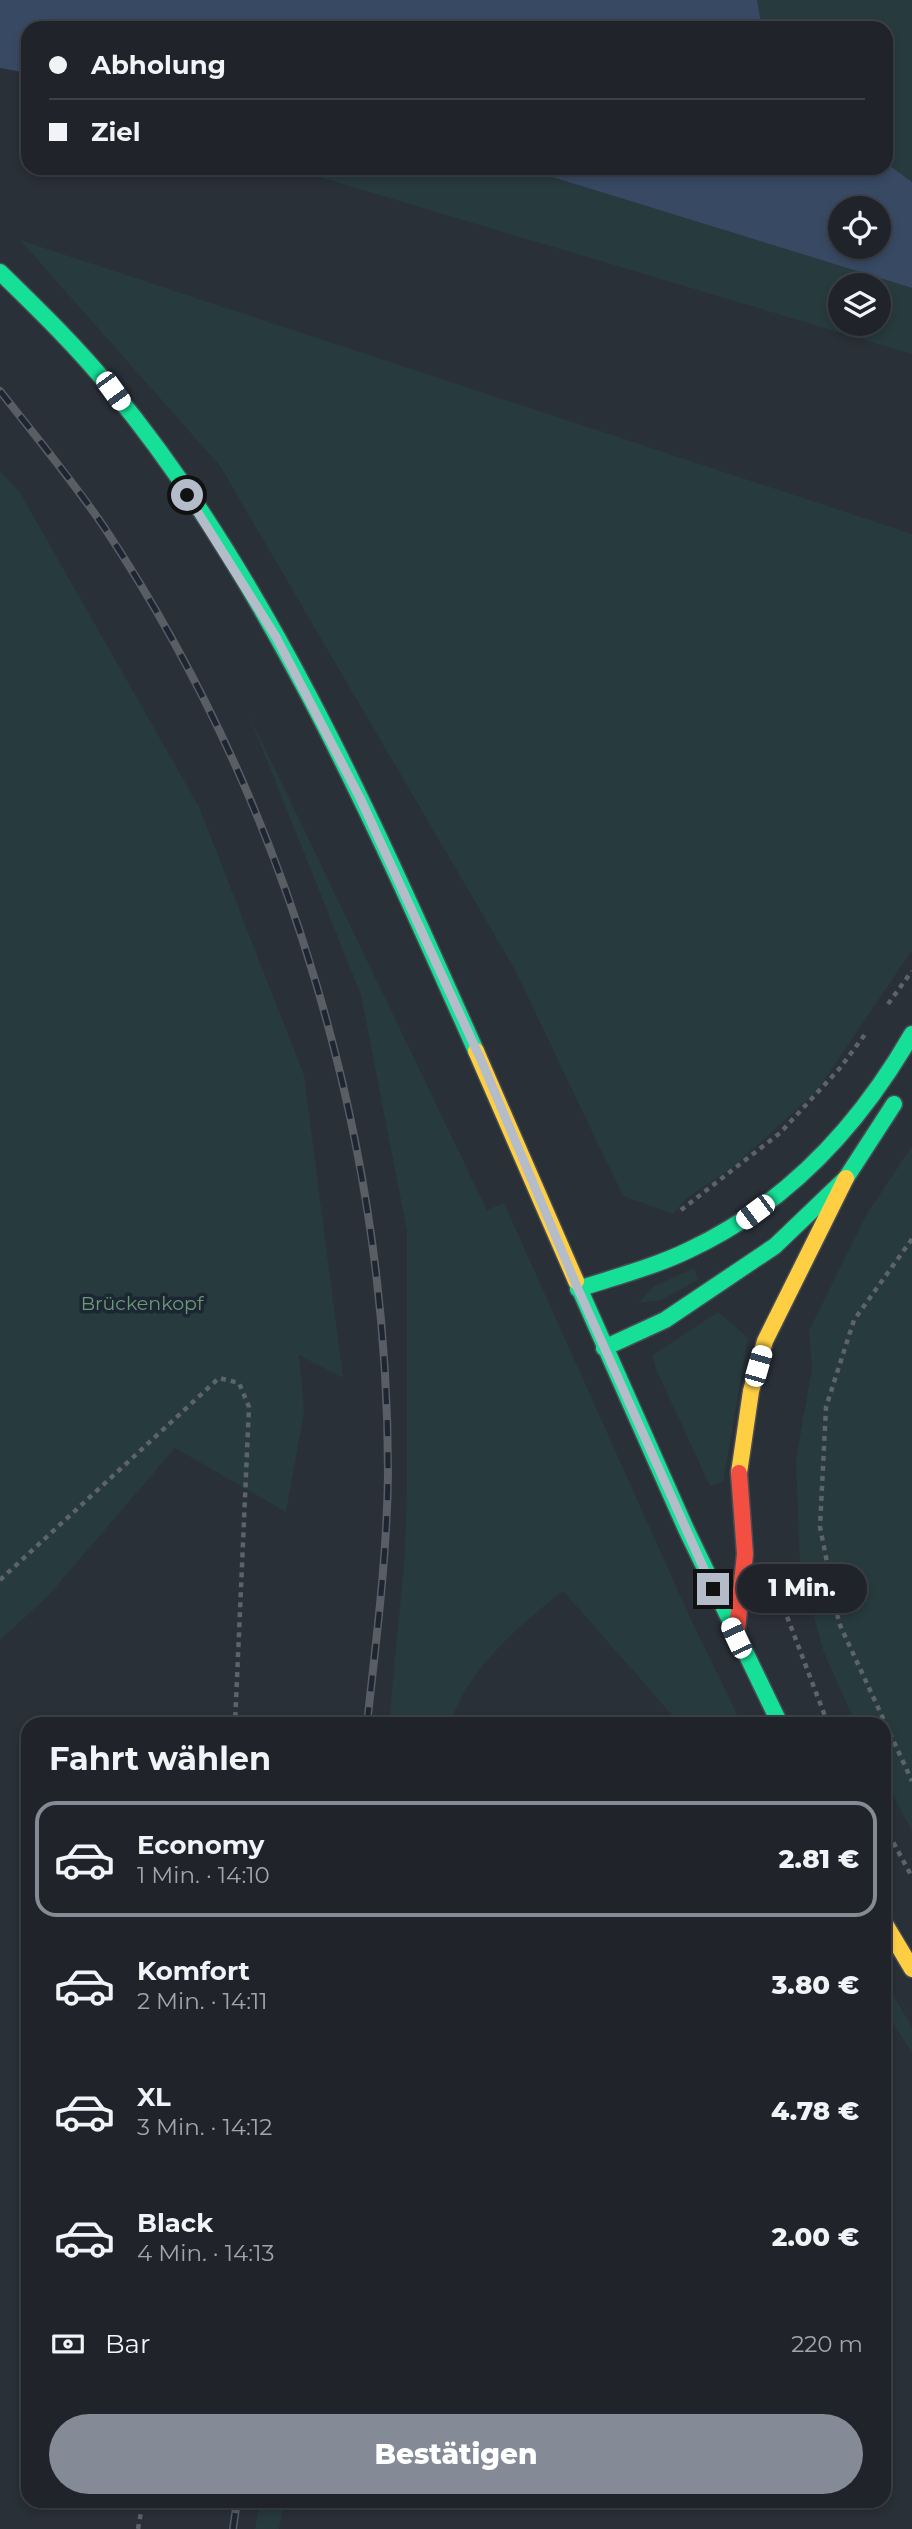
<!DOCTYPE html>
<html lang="de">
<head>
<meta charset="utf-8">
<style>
  :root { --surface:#20242a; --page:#2d3036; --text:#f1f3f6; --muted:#a2a4a8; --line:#3d4147; --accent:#848b96 }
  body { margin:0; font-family:Montserrat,sans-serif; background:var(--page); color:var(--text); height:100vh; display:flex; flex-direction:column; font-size:26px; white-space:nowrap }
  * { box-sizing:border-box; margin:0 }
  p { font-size:23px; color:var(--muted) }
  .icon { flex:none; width:38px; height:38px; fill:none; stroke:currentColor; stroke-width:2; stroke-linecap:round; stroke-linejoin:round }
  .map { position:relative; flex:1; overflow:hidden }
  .panel { position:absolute; left:21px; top:1717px; width:870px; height:791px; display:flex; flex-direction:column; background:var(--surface); border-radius:21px; box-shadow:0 4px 10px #0003,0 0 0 2px var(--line) }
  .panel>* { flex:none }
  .banner { position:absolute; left:21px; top:21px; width:872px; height:154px; border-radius:21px; box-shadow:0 4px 10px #0003,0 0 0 2px var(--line); display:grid; align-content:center; height:154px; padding:0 28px; background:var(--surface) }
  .fabs { position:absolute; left:828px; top:196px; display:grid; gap:14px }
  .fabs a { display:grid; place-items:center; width:63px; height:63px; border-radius:50%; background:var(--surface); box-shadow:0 4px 10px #0003,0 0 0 2px var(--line); font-size:35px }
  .end { position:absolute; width:32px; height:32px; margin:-16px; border:9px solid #b4bcc9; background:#111; box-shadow:0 0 0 4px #111 }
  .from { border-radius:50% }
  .bubble { position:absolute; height:49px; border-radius:24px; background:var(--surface); box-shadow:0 4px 10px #0003,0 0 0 2px var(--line); font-size:23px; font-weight:800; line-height:49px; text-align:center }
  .car { position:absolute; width:21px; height:42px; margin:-21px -10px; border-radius:9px; box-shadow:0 0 5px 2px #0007; background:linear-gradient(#fff 24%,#345 0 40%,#fff 0 76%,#345 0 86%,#fff 0) }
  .banner b { display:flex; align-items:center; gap:24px; height:66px; font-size:26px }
  .banner b+b { border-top:2px solid var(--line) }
  .banner i { width:18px; height:18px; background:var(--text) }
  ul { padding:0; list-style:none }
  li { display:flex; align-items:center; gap:21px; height:116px; margin:0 14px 10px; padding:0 14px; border:4px solid transparent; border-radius:21px }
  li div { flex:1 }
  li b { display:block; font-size:26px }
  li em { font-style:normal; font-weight:800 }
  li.current { border-color:var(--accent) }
  li>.icon { width:63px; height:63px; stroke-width:1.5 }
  h2 { padding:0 28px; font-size:32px; line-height:84px }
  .pay { display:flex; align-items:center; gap:18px; height:77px; padding:0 28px; font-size:26px }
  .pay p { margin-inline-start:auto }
  .primary-button { display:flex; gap:14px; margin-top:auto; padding:14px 28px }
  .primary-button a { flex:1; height:80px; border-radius:42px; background:var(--accent); color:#fff; font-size:28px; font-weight:800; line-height:80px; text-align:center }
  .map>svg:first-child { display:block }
  .green { fill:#273a3e; fill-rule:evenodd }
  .water { fill:#384963; fill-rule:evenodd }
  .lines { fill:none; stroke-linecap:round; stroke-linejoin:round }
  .fast-casing { stroke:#484c53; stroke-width:19 }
  .slow-casing { stroke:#484c53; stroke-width:19 }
  .jam-casing { stroke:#484c53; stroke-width:19 }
  .path { stroke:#5d636a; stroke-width:4.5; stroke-dasharray:5 5; stroke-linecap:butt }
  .fast { stroke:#16e098; stroke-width:16 }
  .slow { stroke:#ffcf43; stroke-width:16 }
  .jam { stroke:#f24e42; stroke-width:16 }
  .rail-casing { stroke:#595d64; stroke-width:8 }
  .rail { stroke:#1d2633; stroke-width:5; stroke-dasharray:16; stroke-linecap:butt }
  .route { stroke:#b4bcc9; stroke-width:9 }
  .labels { text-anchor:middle; stroke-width:7; stroke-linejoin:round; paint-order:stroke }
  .park-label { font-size:19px; fill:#6b9a76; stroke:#1d2633 }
</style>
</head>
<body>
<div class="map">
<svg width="912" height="2529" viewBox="0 0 912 2529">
  <rect width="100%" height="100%" fill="#2a3038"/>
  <path class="green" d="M 757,0 L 912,0 L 912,182 L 886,163 L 886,28 L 762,28 Z
    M 289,168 L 523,168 L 912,288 L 912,354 ZM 840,285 L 878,285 L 878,324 L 840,324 Z
    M 20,240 L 912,534 L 912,950 L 817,1091 L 733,1167 L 687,1198 L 673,1214 L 623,1196 L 514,968 L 220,466 Z
    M 0,471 L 19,491 L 199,807 L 304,1075 L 343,1378 L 299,1355 L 304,1412 L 286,1512 L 175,1448 L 49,1595 L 0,1640 Z
    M 248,713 L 487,1210 L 504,1203 L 693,1624 L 742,1724 L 680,1724 L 563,1591 C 515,1629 471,1666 449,1724 L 389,1724 L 405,1553 L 407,1486 L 407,1231 L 361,995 Z
    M 912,1146 L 912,1831 L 884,1779 L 884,1724 L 856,1724 L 824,1653 L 800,1566 L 796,1460 L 812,1368 L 809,1331 L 865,1217 Z
    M 694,1268 L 698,1280 L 661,1300 L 638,1303 L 655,1286 Z
    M 718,1312 L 748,1338 L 723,1482 L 710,1486 L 656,1369 L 653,1355 Z
    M 884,1980 L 912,2027 L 912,2053 L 884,2008 Z
    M 260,2501 L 284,2501 L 279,2529 L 255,2529 Z"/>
  <path class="water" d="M 0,0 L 757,0 L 762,28 L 28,28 L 28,73 L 0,68 Z
    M 886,163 L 912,182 L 912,288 L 523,168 L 886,168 ZM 840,208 L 878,208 L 878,247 L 840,247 Z"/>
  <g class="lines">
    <defs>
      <path id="fast" d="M 0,272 C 39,310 78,348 113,391 C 268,579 377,829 476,1051
        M 576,1281 L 686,1529 L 780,1724
        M 578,1289 C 615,1277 654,1267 689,1250 C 787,1204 859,1126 912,1034
        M 604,1348 L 665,1320 L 775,1246 L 846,1178 L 894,1104"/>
      <path id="slow" d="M 476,1051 L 576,1281
        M 739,1473 L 751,1391 L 765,1341 L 846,1178
        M 884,1922 L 912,1969"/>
      <path id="jam" d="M 736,1638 L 745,1554 L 739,1473"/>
    </defs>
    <use href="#fast" class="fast-casing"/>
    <use href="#slow" class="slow-casing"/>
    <use href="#jam" class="jam-casing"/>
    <path class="path" d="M 888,1004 L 912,971
      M 681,1210 L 780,1133 L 840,1068 L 866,1033
      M 912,1239 L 854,1320 L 826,1407 L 820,1527 L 839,1623 L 912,1781
      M 0,1580 L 219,1378 L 239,1383 L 249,1407 L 235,1724
      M 780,1598 L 828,1724
      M 884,1825 L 912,1877
      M 138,2529 L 143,2501"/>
    <use href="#fast" class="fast"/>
    <use href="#slow" class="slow"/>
    <use href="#jam" class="jam"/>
    <defs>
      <path id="rail" d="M 0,391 C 35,435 72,480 104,527 C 288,804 388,1142 388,1474 C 387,1558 376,1641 367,1724
        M 233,2529 L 237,2501"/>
    </defs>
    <use href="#rail" class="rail-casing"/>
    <use href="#rail" class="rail"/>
  </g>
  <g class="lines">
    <path class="route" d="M 187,495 L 276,637 L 360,798 L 481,1060 L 578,1289 L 713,1589"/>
  </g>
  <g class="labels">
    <g class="park-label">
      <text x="142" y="1310">Brückenkopf</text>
    </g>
  </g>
</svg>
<div class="fabs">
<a><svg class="icon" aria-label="locate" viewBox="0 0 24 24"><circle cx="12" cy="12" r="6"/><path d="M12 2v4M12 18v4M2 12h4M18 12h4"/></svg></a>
<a><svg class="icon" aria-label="layers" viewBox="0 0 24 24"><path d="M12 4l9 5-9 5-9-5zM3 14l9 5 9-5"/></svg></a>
</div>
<i class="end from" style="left:187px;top:495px"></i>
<i class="end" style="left:713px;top:1589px"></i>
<div class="bubble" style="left:737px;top:1564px;width:130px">1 Min.</div>
<i class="car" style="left:113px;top:391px;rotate:144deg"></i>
<i class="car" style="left:755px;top:1212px;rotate:233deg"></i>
<i class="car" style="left:758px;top:1366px;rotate:16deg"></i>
<i class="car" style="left:736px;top:1638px;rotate:335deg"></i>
<div class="banner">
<b><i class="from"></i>Abholung</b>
<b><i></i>Ziel</b>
</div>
<section class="panel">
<h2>Fahrt wählen</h2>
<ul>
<li class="current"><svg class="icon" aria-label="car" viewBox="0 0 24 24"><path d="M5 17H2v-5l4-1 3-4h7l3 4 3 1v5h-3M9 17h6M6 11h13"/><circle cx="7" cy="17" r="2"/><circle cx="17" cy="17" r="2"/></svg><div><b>Economy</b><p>1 Min. · 14:10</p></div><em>2.81 €</em></li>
<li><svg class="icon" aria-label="car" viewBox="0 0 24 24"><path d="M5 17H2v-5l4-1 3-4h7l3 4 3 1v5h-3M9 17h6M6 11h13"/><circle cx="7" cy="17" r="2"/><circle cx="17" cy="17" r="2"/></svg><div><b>Komfort</b><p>2 Min. · 14:11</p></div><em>3.80 €</em></li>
<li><svg class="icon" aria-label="car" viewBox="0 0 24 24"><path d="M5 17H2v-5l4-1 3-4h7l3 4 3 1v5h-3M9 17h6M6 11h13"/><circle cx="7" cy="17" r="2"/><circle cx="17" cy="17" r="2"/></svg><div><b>XL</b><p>3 Min. · 14:12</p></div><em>4.78 €</em></li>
<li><svg class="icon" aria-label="car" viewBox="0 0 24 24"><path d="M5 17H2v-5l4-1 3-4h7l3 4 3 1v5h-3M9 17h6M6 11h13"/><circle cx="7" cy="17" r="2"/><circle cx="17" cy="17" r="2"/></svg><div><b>Black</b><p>4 Min. · 14:13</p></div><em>2.00 €</em></li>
</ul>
<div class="pay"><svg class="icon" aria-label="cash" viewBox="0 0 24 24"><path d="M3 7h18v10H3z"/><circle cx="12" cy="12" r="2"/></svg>Bar<p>220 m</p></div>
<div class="primary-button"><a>Bestätigen</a></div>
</section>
</div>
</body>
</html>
